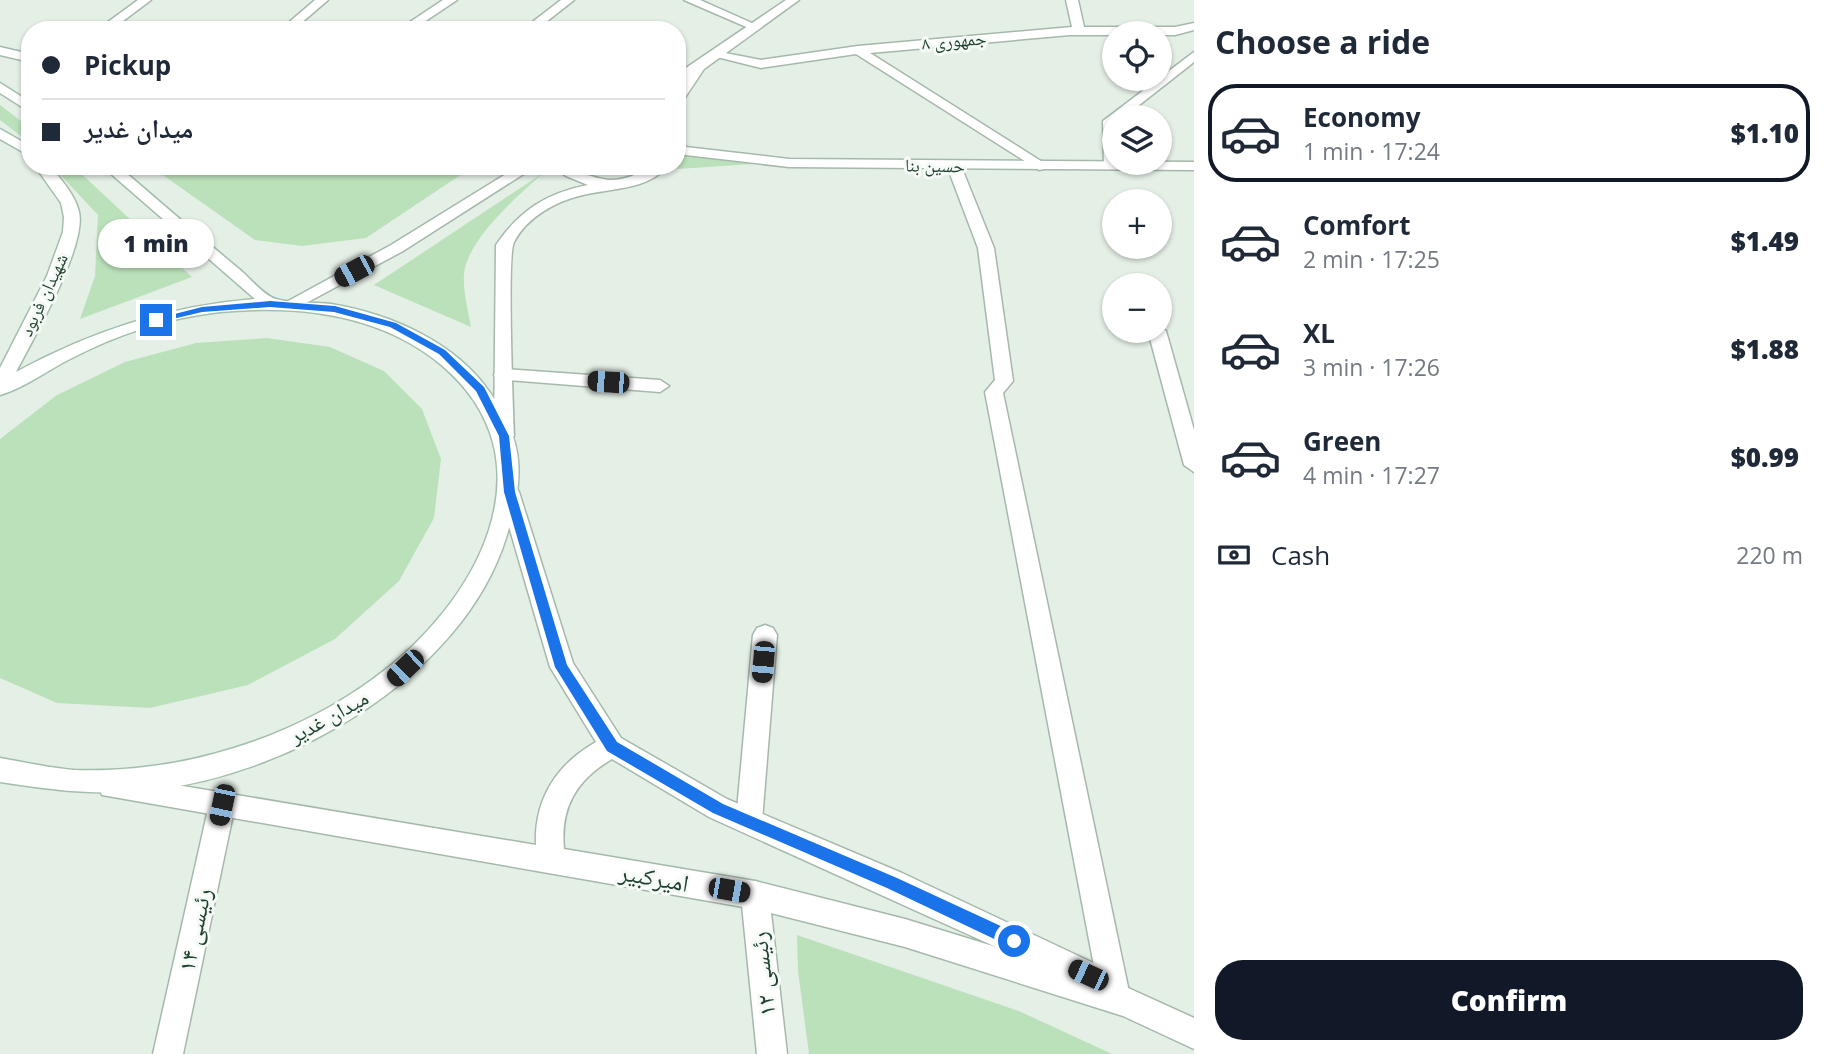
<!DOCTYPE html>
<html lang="en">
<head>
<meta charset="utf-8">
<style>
  :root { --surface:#fff; --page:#f6f6f7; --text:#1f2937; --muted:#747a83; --line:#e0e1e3; --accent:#111827 }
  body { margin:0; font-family:"Open Sans","Noto Naskh Arabic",sans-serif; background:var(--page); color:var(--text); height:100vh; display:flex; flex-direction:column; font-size:26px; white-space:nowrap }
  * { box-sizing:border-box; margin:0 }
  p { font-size:23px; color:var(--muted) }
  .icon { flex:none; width:38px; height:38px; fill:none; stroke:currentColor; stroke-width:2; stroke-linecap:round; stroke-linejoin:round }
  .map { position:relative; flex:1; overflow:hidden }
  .panel { display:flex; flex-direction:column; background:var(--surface); width:630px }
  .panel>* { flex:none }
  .top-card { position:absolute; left:21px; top:21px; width:665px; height:154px; border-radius:28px; box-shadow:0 2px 5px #0004; display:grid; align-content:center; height:154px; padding:0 21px; background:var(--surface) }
  .tools { position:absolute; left:1102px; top:21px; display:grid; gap:14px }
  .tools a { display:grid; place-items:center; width:70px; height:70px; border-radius:50%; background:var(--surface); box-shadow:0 2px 5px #0004; font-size:35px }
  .end { position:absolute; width:32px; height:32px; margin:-16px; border:9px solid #1a73e8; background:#fff; box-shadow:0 0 0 4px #fff }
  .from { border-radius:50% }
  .bubble { position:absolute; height:49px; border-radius:24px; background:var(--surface); box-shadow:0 2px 5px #0004; font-size:23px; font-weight:800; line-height:49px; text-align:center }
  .car { position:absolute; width:21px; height:42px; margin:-21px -10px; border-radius:9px; box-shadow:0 0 5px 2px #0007; background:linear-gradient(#222 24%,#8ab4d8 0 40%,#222 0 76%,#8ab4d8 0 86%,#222 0) }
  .top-card b { display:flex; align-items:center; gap:24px; height:66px; font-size:26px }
  .top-card b+b { border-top:2px solid var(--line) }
  .top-card i { width:18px; height:18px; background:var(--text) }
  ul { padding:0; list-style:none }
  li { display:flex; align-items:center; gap:21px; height:98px; margin:0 14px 10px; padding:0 7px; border:4px solid transparent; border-radius:28px }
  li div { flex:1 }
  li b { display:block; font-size:26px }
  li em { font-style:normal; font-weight:800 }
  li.current { border-color:var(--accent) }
  li>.icon { width:63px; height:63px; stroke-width:1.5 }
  h2 { padding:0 21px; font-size:32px; line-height:84px }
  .pay { display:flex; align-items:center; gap:18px; height:77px; padding:0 21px; font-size:26px }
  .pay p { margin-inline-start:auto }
  .cta { display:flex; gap:14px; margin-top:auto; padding:14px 21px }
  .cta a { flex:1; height:80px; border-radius:28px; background:var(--accent); color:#fff; font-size:28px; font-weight:800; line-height:80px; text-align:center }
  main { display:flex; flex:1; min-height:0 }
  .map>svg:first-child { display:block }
  .green { fill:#bbe1bb }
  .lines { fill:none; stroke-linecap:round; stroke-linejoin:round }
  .service-casing { stroke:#a6b8ac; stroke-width:3 }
  .minor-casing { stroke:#a6b8ac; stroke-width:3 }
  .tertiary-casing { stroke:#a6b8ac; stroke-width:3 }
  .secondary-casing { stroke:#a4bead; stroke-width:3 }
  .service { fill:#fff; fill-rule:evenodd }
  .minor { fill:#fff; fill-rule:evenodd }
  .tertiary { fill:#fff; fill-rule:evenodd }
  .secondary { fill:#fff; fill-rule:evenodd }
  .route { fill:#1a73e8 }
  .labels { text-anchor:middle; stroke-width:6; stroke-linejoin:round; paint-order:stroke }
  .far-street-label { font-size:18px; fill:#214230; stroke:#f5faf6 }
  .street-label { font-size:21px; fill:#214230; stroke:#f5faf6 }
  .near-street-label { font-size:24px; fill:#214230; stroke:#f5faf6 }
</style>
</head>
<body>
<main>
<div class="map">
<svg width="1194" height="1054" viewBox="0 0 1194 1054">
  <rect width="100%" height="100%" fill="#e4efe6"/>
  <path class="green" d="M 0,105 L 30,128 L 30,143 L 0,120 Z
    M 681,153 L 753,164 L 677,169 Z
    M 52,166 L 73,166 L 192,277 L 80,319 L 95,276 L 98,215 Z
    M 150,166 L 474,166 L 366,238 L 302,246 L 255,240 Z
    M 543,173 C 518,196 473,234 465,268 C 461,285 468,309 471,327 L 374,285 Z
    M 267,338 L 330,347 L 384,371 L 422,409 L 441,459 L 434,518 L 399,581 L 335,639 L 248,685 L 150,708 L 57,703 L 0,678 L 0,439 L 57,395 L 125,362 L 196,343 Z
    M 797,935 L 1019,1011 L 1112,1054 L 809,1054 L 798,971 Z"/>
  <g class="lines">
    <defs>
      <path id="service" d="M 765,625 L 773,628 L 777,635 L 762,821 L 758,830 L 749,834 L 740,830 L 736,821 L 753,635 L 757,628 Z"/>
      <path id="minor" d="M 138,0 L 151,0 L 111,30 L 97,30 Z
        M 315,0 L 328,0 L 293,30 L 280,30 Z
        M 443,0 L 457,0 L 412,30 L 398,30 Z
        M 561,0 L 574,0 L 536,30 L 522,30 Z
        M 684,0 L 700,0 L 761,27 L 751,29 Z
        M 1066,0 L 1078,0 L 1084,27 L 1175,27 L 1194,23 L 1194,30 L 1175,35 L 1070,35 L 870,53 L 1044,163 L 1044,169 L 1039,170 L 856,54 L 761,68 L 709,55 L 715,51 L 761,60 L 858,46 L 1072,27 Z
        M 0,47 L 30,54 L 30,62 L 0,55 Z
        M 1194,52 L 1194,62 L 1124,117 L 1115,117 L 1116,166 L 1104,169 L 1103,121 Z
        M 954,162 L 961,166 L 994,248 L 1013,381 L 1003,393 L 1128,987 L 1123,997 L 1113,1002 L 1103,997 L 1098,987 L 985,392 L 995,380 L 978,248 L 947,166 Z
        M 1160,326 L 1166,331 L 1194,430 L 1194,472 L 1184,465 L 1148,331 L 1160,331 Z
        M 503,369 L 660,380 L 669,386 L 660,392 L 497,379 L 494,375 L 497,371 Z
        M 222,792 L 231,796 L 235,805 L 183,1054 L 153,1054 L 209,805 L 213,796 Z
        M 755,881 L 765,885 L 769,895 L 787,1054 L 757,1054 L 741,895 L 745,885 Z"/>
      <path id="tertiary" d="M 786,0 L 799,0 L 704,69 L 682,102 L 677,103 L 677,90 L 685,80 L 677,83 L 677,74 Z
        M 677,146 L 789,159 L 1194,162 L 1194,170 L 789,167 L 677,154 Z
        M 519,166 L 536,166 L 403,251 L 295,309 L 289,310 L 281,305 L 391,245 Z
        M 553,166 C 574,166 589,179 611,180 C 633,180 647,166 668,166 C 647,190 612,188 583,195 C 556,201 527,217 514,242 C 507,255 513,409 514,436 L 504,443 L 494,436 L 496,245 C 520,210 547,193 588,185 L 566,176 Z
        M 509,484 L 516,487 L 519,492 L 573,663 L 621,738 L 727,799 L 902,873 L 1121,976 L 1126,987 L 1194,1018 L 1194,1049 L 1123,1016 L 905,947 L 755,909 L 102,795 L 98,786 L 102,777 L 111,774 L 536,845 C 534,799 557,764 596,742 L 550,667 L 499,492 L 502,487 ZM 612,759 L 709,817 L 996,947 L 905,919 L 755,881 L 564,849 C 560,808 576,780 612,759 Z"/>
      <path id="secondary" d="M 0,83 L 30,102 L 30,112 L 0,93 Z
        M 0,129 L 30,146 L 30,156 L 0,139 Z
        M 35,166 L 50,166 C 61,180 75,194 79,212 C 87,246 33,339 16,372 C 92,331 168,306 255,299 L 102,166 L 118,166 C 158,200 198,235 239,269 C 249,277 264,296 276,299 C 292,304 314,302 331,304 C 391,314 456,342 491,394 C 527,446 523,482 506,538 C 462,677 290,775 151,790 C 98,796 52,790 0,782 L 0,758 C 24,762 50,768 74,770 C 126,772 184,764 234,748 C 283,733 332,709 373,679 C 475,606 558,461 439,363 C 377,313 296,305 220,312 C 168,318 118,334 72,358 C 49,369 25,388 0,395 L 0,368 L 47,276 L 63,232 L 64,217 L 61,203 Z"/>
    </defs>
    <use href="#service" class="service-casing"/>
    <use href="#minor" class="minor-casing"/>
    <use href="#tertiary" class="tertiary-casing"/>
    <use href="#secondary" class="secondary-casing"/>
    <use href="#service" class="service"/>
    <use href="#minor" class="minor"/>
    <use href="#tertiary" class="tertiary"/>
    <use href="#secondary" class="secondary"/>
  </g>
  <path class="route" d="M 270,301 L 335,306 L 396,323 L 445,350 L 484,387 L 509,436 L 515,492 L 567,665 L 617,742 L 723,804 L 897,878 L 1020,935 L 1020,946 L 1009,946 L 887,888 L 713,813 L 607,751 L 555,667 L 504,492 L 499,436 L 476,391 L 439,354 L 390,327 L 334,312 L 270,307 L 202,312 L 156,323 L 151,320 L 202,307 Z"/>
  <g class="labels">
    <g class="far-street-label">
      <text transform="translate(954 41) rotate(-5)" y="6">جمهوری ۸</text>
      <text transform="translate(935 166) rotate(1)" y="6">حسین بنا</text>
      <text transform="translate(44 295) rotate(-65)" y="6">شهيدان فربود</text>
    </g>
    <g class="street-label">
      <text transform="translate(329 717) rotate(-29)" y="7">میدان غدیر</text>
    </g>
    <g class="near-street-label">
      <text transform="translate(654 878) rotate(10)" y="8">امیرکبیر</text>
      <text transform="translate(195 930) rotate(-78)" y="8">رئیسی ۱۴</text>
      <text transform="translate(763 974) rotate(-96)" y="8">رئیسی ۱۲</text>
    </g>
  </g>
</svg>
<div class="tools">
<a><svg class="icon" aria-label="locate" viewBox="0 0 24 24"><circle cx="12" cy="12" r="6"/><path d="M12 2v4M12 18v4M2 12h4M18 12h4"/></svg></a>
<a><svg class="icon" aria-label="layers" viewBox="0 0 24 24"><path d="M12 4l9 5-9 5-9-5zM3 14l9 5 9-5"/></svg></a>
<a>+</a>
<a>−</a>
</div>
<i class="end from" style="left:1014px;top:941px"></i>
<i class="end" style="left:156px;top:320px"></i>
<div class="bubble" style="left:98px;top:219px;width:116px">1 min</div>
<i class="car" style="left:354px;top:271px;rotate:242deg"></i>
<i class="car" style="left:608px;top:382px;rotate:274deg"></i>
<i class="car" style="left:763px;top:662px;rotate:185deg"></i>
<i class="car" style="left:405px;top:668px;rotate:226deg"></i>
<i class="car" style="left:222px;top:805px;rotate:192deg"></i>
<i class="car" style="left:729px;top:890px;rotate:100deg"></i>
<i class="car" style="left:1088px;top:975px;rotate:295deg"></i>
<div class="top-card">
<b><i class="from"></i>Pickup</b>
<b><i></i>میدان غدیر</b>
</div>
</div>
<section class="panel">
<h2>Choose a ride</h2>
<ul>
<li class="current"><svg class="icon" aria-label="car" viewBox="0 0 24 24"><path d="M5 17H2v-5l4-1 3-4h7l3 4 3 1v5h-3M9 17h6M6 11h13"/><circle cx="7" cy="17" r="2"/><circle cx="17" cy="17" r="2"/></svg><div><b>Economy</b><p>1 min · 17:24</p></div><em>$1.10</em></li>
<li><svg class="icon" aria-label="car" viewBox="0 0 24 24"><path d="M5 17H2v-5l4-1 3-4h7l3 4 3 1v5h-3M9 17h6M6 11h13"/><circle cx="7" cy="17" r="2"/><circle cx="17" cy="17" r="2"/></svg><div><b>Comfort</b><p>2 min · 17:25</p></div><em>$1.49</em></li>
<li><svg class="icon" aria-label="car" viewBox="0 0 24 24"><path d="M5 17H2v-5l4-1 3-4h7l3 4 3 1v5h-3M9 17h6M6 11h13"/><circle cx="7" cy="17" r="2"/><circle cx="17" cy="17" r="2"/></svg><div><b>XL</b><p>3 min · 17:26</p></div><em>$1.88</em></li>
<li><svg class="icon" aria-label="car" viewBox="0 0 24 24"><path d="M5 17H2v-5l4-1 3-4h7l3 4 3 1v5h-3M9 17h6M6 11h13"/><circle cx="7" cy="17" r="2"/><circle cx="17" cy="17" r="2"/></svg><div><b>Green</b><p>4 min · 17:27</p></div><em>$0.99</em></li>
</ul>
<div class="pay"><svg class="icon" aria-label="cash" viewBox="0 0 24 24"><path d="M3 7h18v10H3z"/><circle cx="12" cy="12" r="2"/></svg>Cash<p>220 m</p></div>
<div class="cta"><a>Confirm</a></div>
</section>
</main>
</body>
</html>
